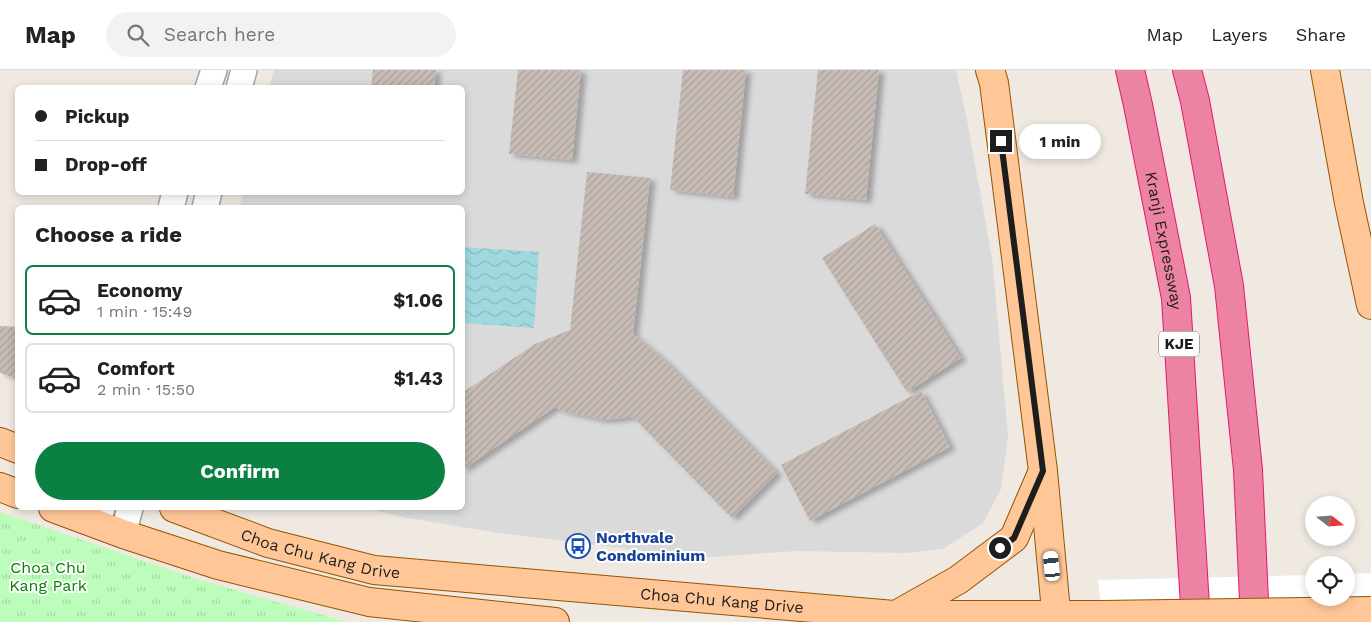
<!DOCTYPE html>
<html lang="en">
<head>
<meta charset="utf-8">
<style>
  :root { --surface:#fff; --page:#f2f2f2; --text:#222; --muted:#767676; --line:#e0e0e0; --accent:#0b8043 }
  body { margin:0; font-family:"Work Sans",sans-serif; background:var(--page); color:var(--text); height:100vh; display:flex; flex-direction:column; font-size:19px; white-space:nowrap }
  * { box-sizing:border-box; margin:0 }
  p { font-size:16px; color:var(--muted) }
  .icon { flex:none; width:28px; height:28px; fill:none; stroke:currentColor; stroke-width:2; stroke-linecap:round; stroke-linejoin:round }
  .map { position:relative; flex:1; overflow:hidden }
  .details { position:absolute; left:15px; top:135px; width:450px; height:305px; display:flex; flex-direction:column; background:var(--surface); border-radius:8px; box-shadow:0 2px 8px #0003 }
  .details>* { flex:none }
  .hud { position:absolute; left:15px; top:15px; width:450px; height:110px; border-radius:8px; box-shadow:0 2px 8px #0003; display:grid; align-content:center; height:110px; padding:0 20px; background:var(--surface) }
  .needle { width:32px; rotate:107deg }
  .controls { position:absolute; left:1305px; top:426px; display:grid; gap:10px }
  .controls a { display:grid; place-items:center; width:50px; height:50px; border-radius:50%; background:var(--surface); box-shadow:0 2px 8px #0003; font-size:25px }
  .end { position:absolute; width:22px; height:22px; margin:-11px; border:6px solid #1d1d1d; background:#fff; box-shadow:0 0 0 2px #fff }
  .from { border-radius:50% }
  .bubble { position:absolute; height:35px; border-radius:18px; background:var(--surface); box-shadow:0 2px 8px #0003; font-size:16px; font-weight:700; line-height:35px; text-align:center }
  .car { position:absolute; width:15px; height:30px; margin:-15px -8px; border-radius:6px; box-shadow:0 0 4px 1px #0007; background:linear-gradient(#fff 24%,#345 0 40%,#fff 0 76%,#345 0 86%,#fff 0) }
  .hud b { display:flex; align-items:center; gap:18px; height:48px; font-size:19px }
  .hud b+b { border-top:1px solid var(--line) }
  .hud i { width:12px; height:12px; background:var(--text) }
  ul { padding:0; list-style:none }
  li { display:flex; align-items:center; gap:15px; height:70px; margin:0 10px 8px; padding:0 10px; border:2px solid var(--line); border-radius:8px }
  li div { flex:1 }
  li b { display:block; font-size:19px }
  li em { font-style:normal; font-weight:700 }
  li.current { border-color:var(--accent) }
  li>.icon { width:45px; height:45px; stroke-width:1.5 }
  h2 { padding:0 20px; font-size:22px; line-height:60px }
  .button { display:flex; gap:10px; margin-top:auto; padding:10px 20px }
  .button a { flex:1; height:58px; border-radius:30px; background:var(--accent); color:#fff; font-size:20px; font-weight:700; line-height:58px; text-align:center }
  header { display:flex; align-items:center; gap:30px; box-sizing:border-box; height:70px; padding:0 25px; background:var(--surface); border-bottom:1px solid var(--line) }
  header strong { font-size:24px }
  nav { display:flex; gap:28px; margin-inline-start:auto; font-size:18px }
  .search { width:350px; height:45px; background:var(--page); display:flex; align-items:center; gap:12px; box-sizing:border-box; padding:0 18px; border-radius:28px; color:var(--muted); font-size:19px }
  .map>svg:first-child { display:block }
  .residential { fill:#dbdada }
  .park { fill:url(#park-tufts) }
  .water { fill:url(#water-waves) }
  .pier { fill:#fff }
  .building { fill:url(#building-hatch); filter:url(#shadow) }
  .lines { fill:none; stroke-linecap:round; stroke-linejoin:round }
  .minor-casing { stroke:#a4a4a4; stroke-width:28 }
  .major-casing { stroke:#965400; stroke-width:30 }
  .highway-casing { stroke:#e51774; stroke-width:30 }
  .minor { stroke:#fff; stroke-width:25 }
  .major { stroke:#ffc797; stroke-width:28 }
  .highway { stroke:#ed83a2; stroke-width:28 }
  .major-bridge-casing { stroke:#965400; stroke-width:30; stroke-linecap:butt }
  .major-bridge { stroke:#ffc797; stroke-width:28 }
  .route { stroke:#1d1d1d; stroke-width:6 }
  .labels { text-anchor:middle; stroke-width:4; stroke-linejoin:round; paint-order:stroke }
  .shield { fill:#fff; stroke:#616161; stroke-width:1 }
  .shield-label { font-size:15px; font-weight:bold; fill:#1d1d1d }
  .street-label { font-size:16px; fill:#1d1d1d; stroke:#fff }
  .transit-label { font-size:16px; font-weight:bold; fill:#164399; stroke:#fff; text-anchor:start }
  .park-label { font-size:16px; fill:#068303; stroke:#fff }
</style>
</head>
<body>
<header>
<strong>Map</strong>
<div class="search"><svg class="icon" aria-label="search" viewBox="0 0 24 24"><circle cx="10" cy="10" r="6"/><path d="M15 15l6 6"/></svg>Search here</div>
<nav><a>Map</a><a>Layers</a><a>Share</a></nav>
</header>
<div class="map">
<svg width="1371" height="552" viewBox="0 0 1371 552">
  <defs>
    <pattern id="park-tufts" width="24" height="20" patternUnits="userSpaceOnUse" patternTransform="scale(1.25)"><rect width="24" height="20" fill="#bdfdbb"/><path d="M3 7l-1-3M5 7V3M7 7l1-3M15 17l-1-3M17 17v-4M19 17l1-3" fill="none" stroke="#a2d8a0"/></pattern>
    <pattern id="water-waves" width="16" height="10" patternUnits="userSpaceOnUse" patternTransform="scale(1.25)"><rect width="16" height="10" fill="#9fd9e0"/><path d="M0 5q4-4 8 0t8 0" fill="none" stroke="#88bac0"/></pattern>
    <pattern id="building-hatch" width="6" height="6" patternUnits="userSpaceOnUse" patternTransform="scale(1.25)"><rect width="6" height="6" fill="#c7bbb5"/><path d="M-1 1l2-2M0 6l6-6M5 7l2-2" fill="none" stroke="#aaa09b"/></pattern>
    <filter id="shadow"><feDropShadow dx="5.5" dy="3" stdDeviation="2.5" flood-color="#0004"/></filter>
  </defs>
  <rect width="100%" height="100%" fill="#efe9e2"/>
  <path class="residential" d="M 274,0 L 956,0 L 966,45 L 992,187 L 1008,366 L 1001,419 L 983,453 L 943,479 L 906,483 L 796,481 L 700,488 L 499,463 L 407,448 L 365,438 L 462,438 L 462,138 L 239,138 L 243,123 L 462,122 L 462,18 L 269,17 Z"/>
  <path class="park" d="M 0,442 L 200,510 L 347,552 L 0,552 Z"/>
  <path class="water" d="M 462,177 L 539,182 L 534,258 L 463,253 Z"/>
  <path class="pier" d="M 1371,503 L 1371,552 L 1103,552 L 1098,510 L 1314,505 L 1314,528 L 1346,528 L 1346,504 Z"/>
  <path class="building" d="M 373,0 L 436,0 L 434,18 L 371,18 Z
    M 518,0 L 581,0 L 572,90 L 509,84 Z
    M 683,0 L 746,0 L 733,127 L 670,120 Z
    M 818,0 L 879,0 L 866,130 L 805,124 Z
    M 587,102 L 650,108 L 633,264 L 665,291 L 777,403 L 732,448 L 633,347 L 604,350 L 562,341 L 555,337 L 462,400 L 462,323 L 535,274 L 570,260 Z
    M 875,154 L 961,288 L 907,322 L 822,188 Z
    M 0,256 L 18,257 L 18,309 L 0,303 Z
    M 921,321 L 950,377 L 810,451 L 781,395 Z"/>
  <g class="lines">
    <defs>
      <path id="minor" d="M 208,18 L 214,0
        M 239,18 L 244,0
        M 171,138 L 175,122
        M 205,138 L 209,122
        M 97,455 L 102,438
        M 123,464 L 130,438"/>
      <g id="major">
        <path d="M 990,0 L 994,13 L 1043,401 L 1057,552"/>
        <path d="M 1325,0 L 1349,133 L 1371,235"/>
        <path d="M 0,372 L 18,379"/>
        <path d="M 0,417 L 18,424"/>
        <path d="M 53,438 L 123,464 L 218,495 L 369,532 L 555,552"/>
        <path id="s1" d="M 174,438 L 268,473 L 374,500 L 894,545 L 1102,545"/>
        <path d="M 896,545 L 958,510 L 1014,468 L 1042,403"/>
      </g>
      <g id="highway">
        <path id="s2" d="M 1130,0 L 1138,35 L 1176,228 L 1196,552"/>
        <path d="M 1187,0 L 1195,31 L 1229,216 L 1248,400 L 1255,552"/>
      </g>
    </defs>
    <use href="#minor" class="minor-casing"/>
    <use href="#major" class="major-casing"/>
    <use href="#highway" class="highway-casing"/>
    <use href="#minor" class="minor"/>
    <use href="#major" class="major"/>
    <use href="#highway" class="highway"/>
    <defs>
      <path id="major-bridge" d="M 1102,545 L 1371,541"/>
    </defs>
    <use href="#major-bridge" class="major-bridge-casing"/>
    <use href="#major-bridge" class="major-bridge"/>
  </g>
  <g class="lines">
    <path class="route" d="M 1000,478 L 1014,468 L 1043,401 L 1001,71"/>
  </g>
  <defs>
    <symbol id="bus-ring" viewBox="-11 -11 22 22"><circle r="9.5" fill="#fff" stroke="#1a4fb4" stroke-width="1.5"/><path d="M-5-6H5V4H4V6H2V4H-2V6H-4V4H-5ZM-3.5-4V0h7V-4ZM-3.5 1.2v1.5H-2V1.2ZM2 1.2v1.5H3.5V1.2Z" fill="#1a4fb4"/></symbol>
  </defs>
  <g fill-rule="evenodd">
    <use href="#bus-ring" x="564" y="462" width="28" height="28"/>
  </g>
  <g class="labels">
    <rect class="shield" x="1159" y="261.5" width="40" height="25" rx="4"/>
    <g class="shield-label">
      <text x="1179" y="279">KJE</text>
    </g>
    <g class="street-label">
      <text dy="6" stroke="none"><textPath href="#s2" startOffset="174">Kranji Expressway</textPath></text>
      <text dy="6" stroke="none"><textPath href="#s1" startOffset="154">Choa Chu Kang Drive</textPath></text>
      <text dy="6" stroke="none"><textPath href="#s1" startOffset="559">Choa Chu Kang Drive</textPath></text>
    </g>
    <g class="transit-label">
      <text x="596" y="473">Northvale<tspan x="596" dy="18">Condominium</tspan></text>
    </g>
    <g class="park-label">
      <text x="48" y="503">Choa Chu<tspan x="48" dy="18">Kang Park</tspan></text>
    </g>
  </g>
</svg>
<div class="controls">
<a><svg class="needle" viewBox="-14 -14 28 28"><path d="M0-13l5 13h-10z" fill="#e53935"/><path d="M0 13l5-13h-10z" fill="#767676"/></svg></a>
<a><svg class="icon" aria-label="locate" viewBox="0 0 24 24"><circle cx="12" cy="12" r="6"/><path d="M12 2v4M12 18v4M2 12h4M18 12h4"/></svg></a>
</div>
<i class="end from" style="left:1000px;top:478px"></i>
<i class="end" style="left:1001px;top:71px"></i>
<div class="bubble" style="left:1019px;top:54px;width:82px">1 min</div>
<i class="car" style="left:1052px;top:496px;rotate:354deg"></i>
<div class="hud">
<b><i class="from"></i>Pickup</b>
<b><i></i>Drop-off</b>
</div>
<section class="details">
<h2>Choose a ride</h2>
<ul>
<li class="current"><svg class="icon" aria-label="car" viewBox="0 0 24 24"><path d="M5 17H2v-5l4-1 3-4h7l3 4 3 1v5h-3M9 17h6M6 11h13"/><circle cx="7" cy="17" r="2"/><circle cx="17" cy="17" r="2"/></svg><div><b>Economy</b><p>1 min · 15:49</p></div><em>$1.06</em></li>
<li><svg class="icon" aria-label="car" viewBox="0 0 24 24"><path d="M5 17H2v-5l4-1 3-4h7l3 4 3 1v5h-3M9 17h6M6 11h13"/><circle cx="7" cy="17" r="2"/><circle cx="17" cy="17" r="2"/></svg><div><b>Comfort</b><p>2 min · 15:50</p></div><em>$1.43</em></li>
</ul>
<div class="button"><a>Confirm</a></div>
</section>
</div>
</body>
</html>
